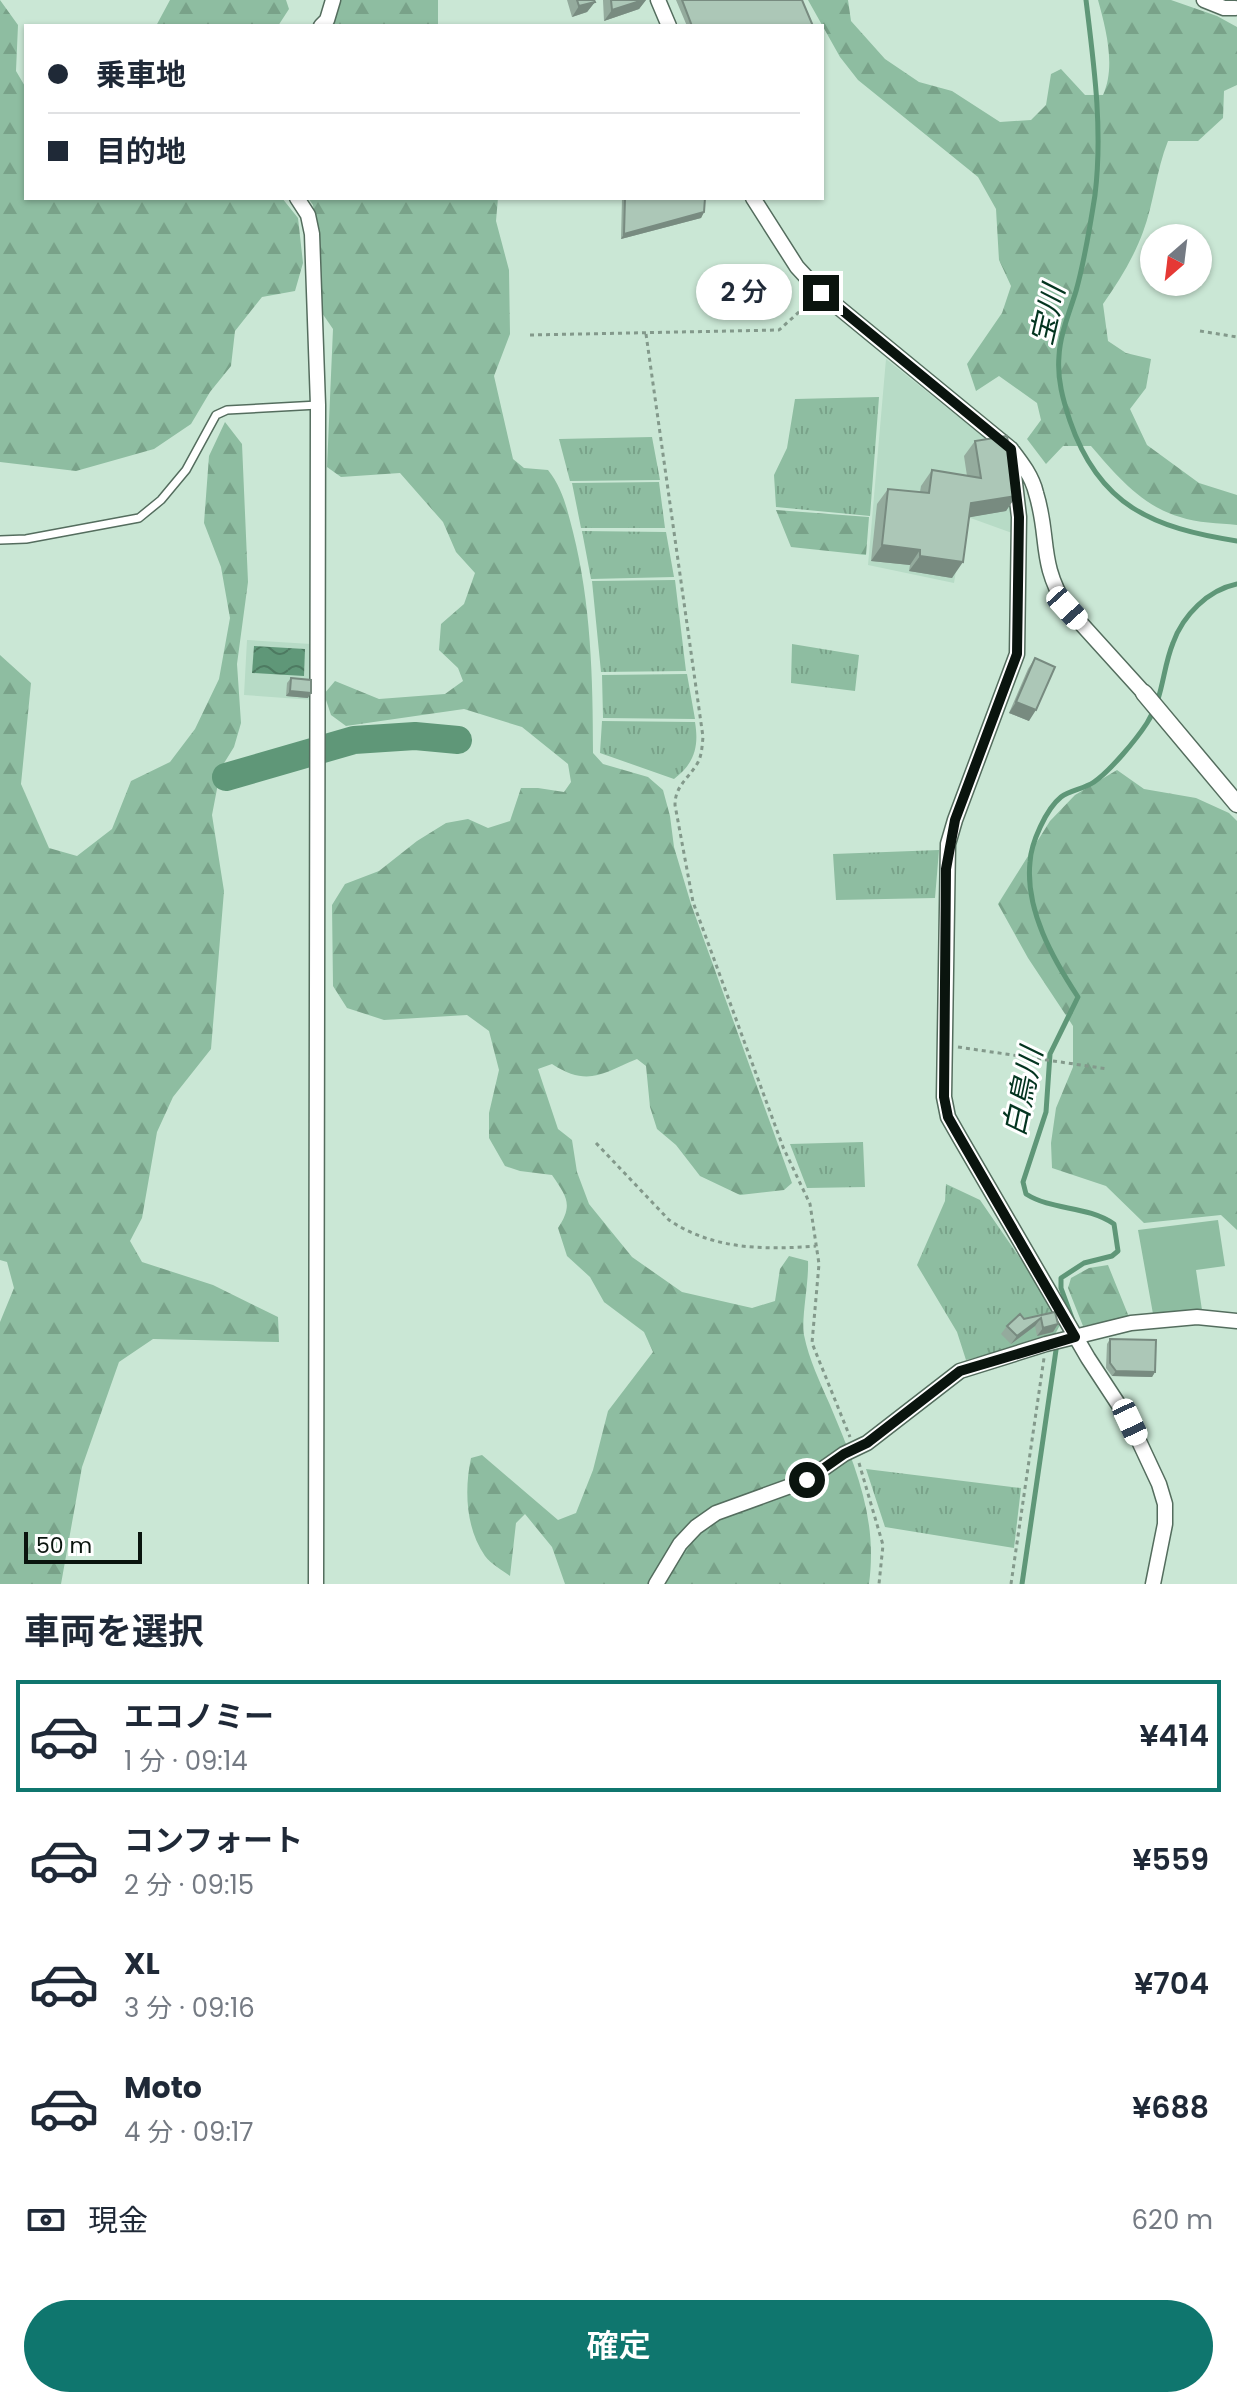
<!DOCTYPE html>
<html lang="ja">
<head>
<meta charset="utf-8">
<style>
  :root { --surface:#fff; --page:#f6f6f7; --text:#1f2937; --muted:#747a83; --line:#e0e1e3; --accent:#0f766e }
  body { margin:0; font-family:Poppins,"Noto Sans JP",sans-serif; background:var(--page); color:var(--text); height:100vh; display:flex; flex-direction:column; font-size:30px; white-space:nowrap }
  * { box-sizing:border-box; margin:0 }
  p { font-size:26px; color:var(--muted) }
  .icon { flex:none; width:44px; height:44px; fill:none; stroke:currentColor; stroke-width:2; stroke-linecap:round; stroke-linejoin:round }
  .map { position:relative; height:1584px; overflow:hidden }
  .details { display:flex; flex-direction:column; background:var(--surface); flex:1 }
  .details>* { flex:none }
  .guide { position:absolute; left:24px; top:24px; width:800px; height:176px; border-radius:0px; box-shadow:0 2px 6px #0004; display:grid; align-content:center; height:176px; padding:0 24px; background:var(--surface) }
  .needle { width:52px; rotate:208deg }
  .controls { position:absolute; left:1140px; top:224px; display:grid; gap:16px }
  .controls a { display:grid; place-items:center; width:72px; height:72px; border-radius:50%; background:var(--surface); box-shadow:0 2px 6px #0004; font-size:40px }
  .scale { position:absolute; left:24px; bottom:20px; width:118px; box-sizing:border-box; padding-left:8px; border:4px solid #0a140e; border-top:0; font-size:22px; line-height:28px; white-space:nowrap; color:#0a140e; -webkit-text-stroke:6px #fff; paint-order:stroke }
  .end { position:absolute; width:36px; height:36px; margin:-18px; border:10px solid #0a140e; background:#fff; box-shadow:0 0 0 4px #fff }
  .from { border-radius:50% }
  .bubble { position:absolute; height:56px; border-radius:28px; background:var(--surface); box-shadow:0 2px 6px #0004; font-size:26px; font-weight:600; line-height:56px; text-align:center }
  .car { position:absolute; width:24px; height:48px; margin:-24px -12px; border-radius:10px; box-shadow:0 0 6px 2px #0007; background:linear-gradient(#fff 24%,#345 0 40%,#fff 0 76%,#345 0 86%,#fff 0) }
  .guide b { display:flex; align-items:center; gap:28px; height:76px; font-size:30px }
  .guide b+b { border-top:2px solid var(--line) }
  .guide i { width:20px; height:20px; background:var(--text) }
  ul { padding:0; list-style:none }
  li { display:flex; align-items:center; gap:24px; height:112px; margin:0 16px 12px; padding:0 8px; border:4px solid transparent; border-radius:0px }
  li div { flex:1 }
  li b { display:block; font-size:30px }
  li em { font-style:normal; font-weight:600 }
  li.active { border-color:var(--accent) }
  li>.icon { width:72px; height:72px; stroke-width:1.5 }
  h2 { padding:0 24px; font-size:36px; line-height:96px }
  .pay { display:flex; align-items:center; gap:20px; height:88px; padding:0 24px; font-size:30px }
  .pay p { margin-inline-start:auto }
  .cta { display:flex; gap:16px; margin-top:auto; padding:16px 24px }
  .cta a { flex:1; height:92px; border-radius:48px; background:var(--accent); color:#fff; font-size:32px; font-weight:600; line-height:92px; text-align:center }
  .map>svg:first-child { display:block }
  .built { fill:#b7dbc6 }
  .grass { fill:url(#grass-tufts) }
  .forest { fill:url(#forest-firs) }
  .park { fill:#8ebda1 }
  .water { fill:url(#water-waves) }
  .lines { fill:none; stroke-linecap:round; stroke-linejoin:round }
  .stream { stroke:#5f9778; stroke-width:5 }
  .river { stroke:#5f9778; stroke-width:28 }
  .service-casing { stroke:#546d5e; stroke-width:10 }
  .minor-casing { stroke:#546d5e; stroke-width:17 }
  .tertiary-casing { stroke:#546d5e; stroke-width:19 }
  .path { stroke:#83998b; stroke-width:3; stroke-dasharray:4 4; stroke-linecap:butt }
  .service { stroke:#fff; stroke-width:7 }
  .minor { stroke:#fff; stroke-width:14 }
  .tertiary { stroke:#fff; stroke-width:16 }
  .wall { fill:#94ab9d }
  .shaded-wall { fill:#788b80 }
  .building { fill:#acc7b7; stroke:#788b80; stroke-width:2 }
  .route { stroke:#0a140e; stroke-width:10 }
  .labels { text-anchor:middle; stroke-width:6; stroke-linejoin:round; paint-order:stroke }
  .water-label { font-size:30px; font-style:italic; fill:#03341f; stroke:#fff }
</style>
</head>
<body>
<div class="map">
<svg width="1237" height="1584" viewBox="0 0 1237 1584">
  <defs>
    <pattern id="grass-tufts" width="24" height="20" patternUnits="userSpaceOnUse" patternTransform="scale(2)"><rect width="24" height="20" fill="#8ebda1"/><path d="M3 7l-1-3M5 7V3M7 7l1-3M15 17l-1-3M17 17v-4M19 17l1-3" fill="none" stroke="#79a289"/></pattern>
    <pattern id="forest-firs" width="22" height="20" patternUnits="userSpaceOnUse" patternTransform="scale(2)"><rect width="22" height="20" fill="#8ebda1"/><path d="M5 1l3.5 6h-7zM16 11l3.5 6h-7z" fill="#79a289"/></pattern>
    <pattern id="water-waves" width="16" height="10" patternUnits="userSpaceOnUse" patternTransform="scale(2)"><rect width="16" height="10" fill="#5f9778"/><path d="M0 5q4-4 8 0t8 0" fill="none" stroke="#4d7a61"/></pattern>
  </defs>
  <rect width="100%" height="100%" fill="#cae7d5"/>
  <path class="built" d="M 886,359 L 991,443 L 1008,479 L 1012,533 L 965,516 L 954,583 L 868,565 Z
    M 247,640 L 311,644 L 313,700 L 244,695 Z"/>
  <path class="grass" d="M 879,397 L 870,516 L 776,507 L 774,475 L 787,448 L 795,399 Z
    M 652,437 L 660,480 L 570,481 L 559,439 Z
    M 659,482 L 665,528 L 581,528 L 572,483 Z
    M 582,531 L 666,532 L 674,577 L 591,579 Z
    M 675,580 L 686,671 L 601,672 L 592,581 Z
    M 792,644 L 859,655 L 855,691 L 791,683 Z
    M 687,674 L 695,719 L 603,718 L 602,675 Z
    M 602,721 L 695,722 C 699,746 695,763 674,779 L 600,753 Z
    M 939,850 L 935,898 L 836,900 L 833,854 Z
    M 863,1142 L 865,1187 L 807,1188 L 790,1144 Z
    M 946,1184 L 980,1200 L 1053,1306 L 1060,1325 L 1053,1338 L 966,1360 L 957,1332 L 917,1265 L 945,1201 Z
    M 866,1469 L 1021,1488 L 1014,1548 L 885,1527 Z"/>
  <path class="forest" d="M 0,0 L 18,25 L 16,71 L 26,88 L 26,198 L 282,198 L 298,218 L 303,263 L 295,291 L 262,297 L 235,331 L 231,366 L 210,392 L 191,424 L 154,449 L 76,471 L 0,462 Z
    M 170,0 L 286,0 L 289,9 L 278,26 L 156,26 Z
    M 341,0 L 438,0 L 438,26 L 329,26 Z
    M 808,0 L 848,0 L 851,21 L 885,59 L 919,82 L 952,91 L 1000,122 L 1031,120 L 1046,105 L 1051,74 L 1061,69 L 1085,95 L 1103,95 C 1116,67 1106,29 1098,0 L 1171,0 L 1217,16 L 1237,27 L 1237,85 L 1224,91 L 1223,118 L 1198,141 L 1168,141 C 1156,171 1154,203 1143,232 C 1133,259 1119,281 1103,304 L 1108,341 L 1126,353 L 1151,359 L 1146,388 L 1130,409 L 1147,445 L 1199,483 L 1237,495 L 1237,525 C 1219,523 1197,523 1180,517 C 1142,506 1116,475 1091,446 L 1063,446 L 1046,464 L 1027,439 L 1041,420 L 1037,403 L 999,376 L 976,391 L 967,364 L 1002,313 L 1011,286 L 999,260 L 996,209 L 978,177 L 858,80 L 840,57 Z
    M 308,198 L 498,198 L 496,221 L 509,270 L 510,334 L 494,376 L 513,459 L 524,468 L 548,470 C 563,489 567,509 573,532 C 591,604 593,678 593,753 L 603,764 L 648,777 L 663,790 L 670,816 L 674,847 L 691,904 L 792,1183 L 784,1190 L 740,1195 L 700,1176 L 676,1145 L 657,1129 L 650,1107 L 646,1066 L 637,1059 C 601,1074 588,1087 552,1064 L 538,1069 L 558,1129 L 572,1140 L 577,1172 L 589,1204 L 632,1257 L 682,1292 L 752,1308 L 775,1301 L 780,1269 L 789,1256 L 808,1261 C 809,1283 801,1318 804,1335 C 809,1360 820,1382 830,1405 C 855,1465 878,1518 869,1584 L 565,1584 L 552,1547 L 525,1514 L 516,1523 L 510,1576 C 502,1570 491,1564 485,1556 C 466,1529 464,1491 471,1458 L 482,1455 L 558,1520 L 576,1513 L 593,1470 L 608,1411 L 653,1352 L 644,1332 L 604,1302 L 590,1277 L 567,1256 L 558,1228 C 574,1204 566,1196 552,1175 L 520,1171 L 505,1166 L 489,1138 L 489,1113 L 499,1070 L 489,1031 L 467,1015 L 384,1020 L 347,1008 L 333,986 L 332,905 L 345,884 L 379,871 L 417,841 L 446,823 L 468,819 L 488,828 L 510,821 L 521,788 L 538,788 L 564,792 L 571,782 L 568,764 L 522,727 L 464,709 L 346,726 L 331,715 L 324,694 L 335,681 L 379,699 L 445,694 L 463,681 L 458,668 L 439,650 L 441,624 L 464,604 L 475,573 L 456,552 L 443,522 L 400,473 L 341,477 L 327,467 L 333,329 L 322,313 L 319,256 L 313,205 Z
    M 225,422 L 242,444 L 248,582 L 237,664 L 241,723 L 234,747 L 221,768 L 212,815 L 224,891 L 211,1049 L 173,1097 L 157,1132 L 142,1218 L 130,1241 L 142,1262 L 213,1285 L 278,1317 L 279,1342 L 153,1339 L 119,1362 L 82,1467 L 61,1584 L 0,1584 L 0,1322 L 14,1288 L 7,1262 L 0,1260 L 0,655 L 31,683 L 21,784 L 49,848 L 77,856 L 112,829 L 131,781 L 170,762 L 195,729 L 219,679 L 230,618 L 221,567 L 204,523 L 209,456 Z
    M 776,510 L 869,517 L 866,555 L 791,547 Z
    M 1117,770 L 1144,789 L 1196,798 L 1229,813 L 1237,821 L 1237,1230 L 1221,1215 L 1144,1223 L 1106,1186 L 1052,1168 L 1051,1143 L 1056,1108 L 1073,1067 L 1073,1026 L 1028,958 L 998,904 L 1050,821 L 1075,795 Z
    M 1108,1265 L 1129,1317 L 1083,1326 L 1068,1288 L 1071,1278 L 1089,1268 Z"/>
  <path class="park" d="M 1218,1220 L 1225,1266 L 1196,1270 L 1202,1310 L 1153,1314 L 1138,1230 Z"/>
  <path class="water" d="M 254,646 L 305,649 L 304,676 L 252,673 Z"/>
  <g class="lines">
    <path class="stream" d="M 1086,0 C 1094,65 1103,130 1095,195 C 1090,227 1085,259 1076,291 C 1070,311 1060,334 1059,356 C 1057,379 1063,400 1070,421 C 1099,506 1153,528 1237,541
      M 1072,1318 L 1061,1288 L 1061,1278 L 1084,1263 L 1112,1256 L 1118,1251 L 1114,1224 C 1086,1205 1053,1211 1026,1194 L 1023,1182 L 1046,1112 L 1050,1054 L 1078,997 C 1053,959 1025,910 1030,862 C 1031,843 1046,809 1061,797 C 1070,790 1084,789 1094,782 C 1110,771 1136,740 1147,723 C 1164,696 1162,670 1173,643 C 1183,615 1208,590 1237,584
      M 1022,1584 L 1056,1350"/>
    <path class="river" d="M 226,777 L 354,740 L 415,736 L 458,740"/>
    <defs>
      <path id="service" d="M 0,540 L 26,539 L 139,518 L 161,500 L 186,470 L 216,415 L 227,410 L 318,405"/>
      <path id="minor" d="M 658,0 L 669,26
        M 1204,0 L 1224,8 L 1235,8
        M 321,26 L 327,20 L 333,0
        M 297,198 L 308,215 L 312,234 L 318,405 L 316,1584
        M 753,198 L 797,267 L 821,293 L 1011,449 C 1021,462 1032,476 1036,493 C 1050,538 1038,562 1067,608 L 1144,693
        M 1011,449 L 1019,517 L 1017,654 L 955,820 L 948,844 L 944,1097 L 948,1117 L 960,1138 L 1088,1358 L 1130,1422 L 1159,1484 L 1165,1504 L 1165,1524 L 1153,1584
        M 656,1584 L 680,1544 L 696,1527 L 716,1513 L 807,1480 L 844,1454 L 867,1443 L 960,1371 L 1046,1344 L 1131,1323 L 1197,1317 L 1237,1321"/>
      <path id="tertiary" d="M 1144,693 L 1237,804"/>
    </defs>
    <use href="#service" class="service-casing"/>
    <use href="#minor" class="minor-casing"/>
    <use href="#tertiary" class="tertiary-casing"/>
    <path class="path" d="M 1200,331 L 1237,337
      M 646,334 L 703,737 C 702,746 702,756 697,764 C 688,779 675,786 675,805 L 693,902 L 783,1147 L 810,1204 L 819,1264 L 812,1343 L 850,1437
      M 530,335 L 779,330 L 809,303
      M 958,1047 L 1108,1069
      M 596,1143 L 669,1220 C 713,1250 766,1250 816,1246
      M 859,1463 L 883,1545 L 879,1584
      M 1011,1584 L 1044,1358"/>
    <use href="#service" class="service"/>
    <use href="#minor" class="minor"/>
    <use href="#tertiary" class="tertiary"/>
  </g>
  <path class="wall" d="M 567,0 L 594,0 L 595,2 L 587,12 L 572,17 Z
    M 603,0 L 646,0 L 639,9 L 604,21 Z
    M 676,0 L 802,0 L 813,26 L 687,26 Z
    M 622,198 L 705,198 L 704,212 L 701,218 L 621,239 Z
    M 975,441 L 1016,496 L 1006,511 L 969,517 L 952,578 L 909,571 L 910,565 L 871,561 L 877,504 L 888,489 L 920,492 L 921,486 L 932,470 L 967,476 L 964,456 Z
    M 1035,658 L 1029,721 L 1009,713 L 1028,669 Z
    M 291,678 L 308,698 L 286,696 L 287,683 Z
    M 1055,1312 L 1058,1324 L 1053,1332 L 1037,1336 L 1035,1326 L 1011,1344 L 1001,1334 L 1007,1326 L 1024,1319 Z
    M 1110,1339 L 1155,1372 L 1152,1377 L 1112,1376 L 1106,1368 L 1107,1344 Z"/>
  <path class="shaded-wall" d="M 643,0 L 646,0 L 639,9 L 604,21 L 612,10 Z
    M 595,2 L 587,12 L 572,17 L 579,6 Z
    M 704,212 L 701,218 L 621,239 L 624,234 Z
    M 1016,496 L 1006,511 L 960,519 L 971,503 Z
    M 882,545 L 920,550 L 910,565 L 871,561 Z
    M 920,556 L 963,562 L 952,578 L 909,571 Z
    M 290,691 L 311,693 L 308,698 L 286,696 Z
    M 1016,702 L 1036,710 L 1029,721 L 1009,713 Z
    M 1041,1318 L 1035,1326 L 1011,1344 L 1017,1336 Z
    M 1058,1324 L 1053,1332 L 1037,1336 L 1043,1328 Z
    M 1116,1371 L 1155,1372 L 1152,1377 L 1112,1376 Z"/>
  <path class="building" d="M 577,0 L 594,0 L 595,2 L 579,6 Z
    M 611,0 L 643,0 L 612,10 Z
    M 682,0 L 802,0 L 813,26 L 692,26 Z
    M 625,198 L 705,198 L 704,212 L 624,234 Z
    M 1007,436 L 1016,496 L 971,503 L 963,562 L 920,556 L 920,550 L 882,545 L 888,489 L 929,493 L 932,470 L 981,478 L 975,441 Z
    M 1035,658 L 1055,667 L 1036,710 L 1016,702 Z
    M 291,678 L 311,680 L 311,693 L 290,691 Z
    M 1055,1312 L 1058,1324 L 1043,1328 L 1041,1318 L 1017,1336 L 1007,1326 L 1020,1314 L 1024,1319 Z
    M 1110,1339 L 1156,1340 L 1155,1372 L 1116,1371 L 1110,1363 Z"/>
  <g class="lines">
    <path class="route" d="M 807,1480 L 844,1454 L 867,1443 L 960,1371 L 1075,1337 L 960,1138 L 948,1117 L 944,1097 L 946,869 L 955,820 L 1017,654 L 1019,517 L 1011,449 L 821,293"/>
  </g>
  <g class="labels">
    <g class="water-label">
      <text transform="translate(1048 315) rotate(-77)" y="10">宝川</text>
      <text transform="translate(1023 1092) rotate(-78)" y="10">白鳥川</text>
    </g>
  </g>
</svg>
<div class="controls">
<a><svg class="needle" viewBox="-14 -14 28 28"><path d="M0-13l5 13h-10z" fill="#e53935"/><path d="M0 13l5-13h-10z" fill="#747a83"/></svg></a>
</div>
<div class="scale">50 m</div>
<i class="end from" style="left:807px;top:1480px"></i>
<i class="end" style="left:821px;top:293px"></i>
<div class="bubble" style="left:696px;top:264px;width:96px">2 分</div>
<i class="car" style="left:1067px;top:608px;rotate:138deg"></i>
<i class="car" style="left:1130px;top:1422px;rotate:155deg"></i>
<div class="guide">
<b><i class="from"></i>乗車地</b>
<b><i></i>目的地</b>
</div>
</div>
<section class="details">
<h2>車両を選択</h2>
<ul>
<li class="active"><svg class="icon" aria-label="car" viewBox="0 0 24 24"><path d="M5 17H2v-5l4-1 3-4h7l3 4 3 1v5h-3M9 17h6M6 11h13"/><circle cx="7" cy="17" r="2"/><circle cx="17" cy="17" r="2"/></svg><div><b>エコノミー</b><p>1 分 · 09:14</p></div><em>¥414</em></li>
<li><svg class="icon" aria-label="car" viewBox="0 0 24 24"><path d="M5 17H2v-5l4-1 3-4h7l3 4 3 1v5h-3M9 17h6M6 11h13"/><circle cx="7" cy="17" r="2"/><circle cx="17" cy="17" r="2"/></svg><div><b>コンフォート</b><p>2 分 · 09:15</p></div><em>¥559</em></li>
<li><svg class="icon" aria-label="car" viewBox="0 0 24 24"><path d="M5 17H2v-5l4-1 3-4h7l3 4 3 1v5h-3M9 17h6M6 11h13"/><circle cx="7" cy="17" r="2"/><circle cx="17" cy="17" r="2"/></svg><div><b>XL</b><p>3 分 · 09:16</p></div><em>¥704</em></li>
<li><svg class="icon" aria-label="car" viewBox="0 0 24 24"><path d="M5 17H2v-5l4-1 3-4h7l3 4 3 1v5h-3M9 17h6M6 11h13"/><circle cx="7" cy="17" r="2"/><circle cx="17" cy="17" r="2"/></svg><div><b>Moto</b><p>4 分 · 09:17</p></div><em>¥688</em></li>
</ul>
<div class="pay"><svg class="icon" aria-label="cash" viewBox="0 0 24 24"><path d="M3 7h18v10H3z"/><circle cx="12" cy="12" r="2"/></svg>現金<p>620 m</p></div>
<div class="cta"><a>確定</a></div>
</section>
</body>
</html>
